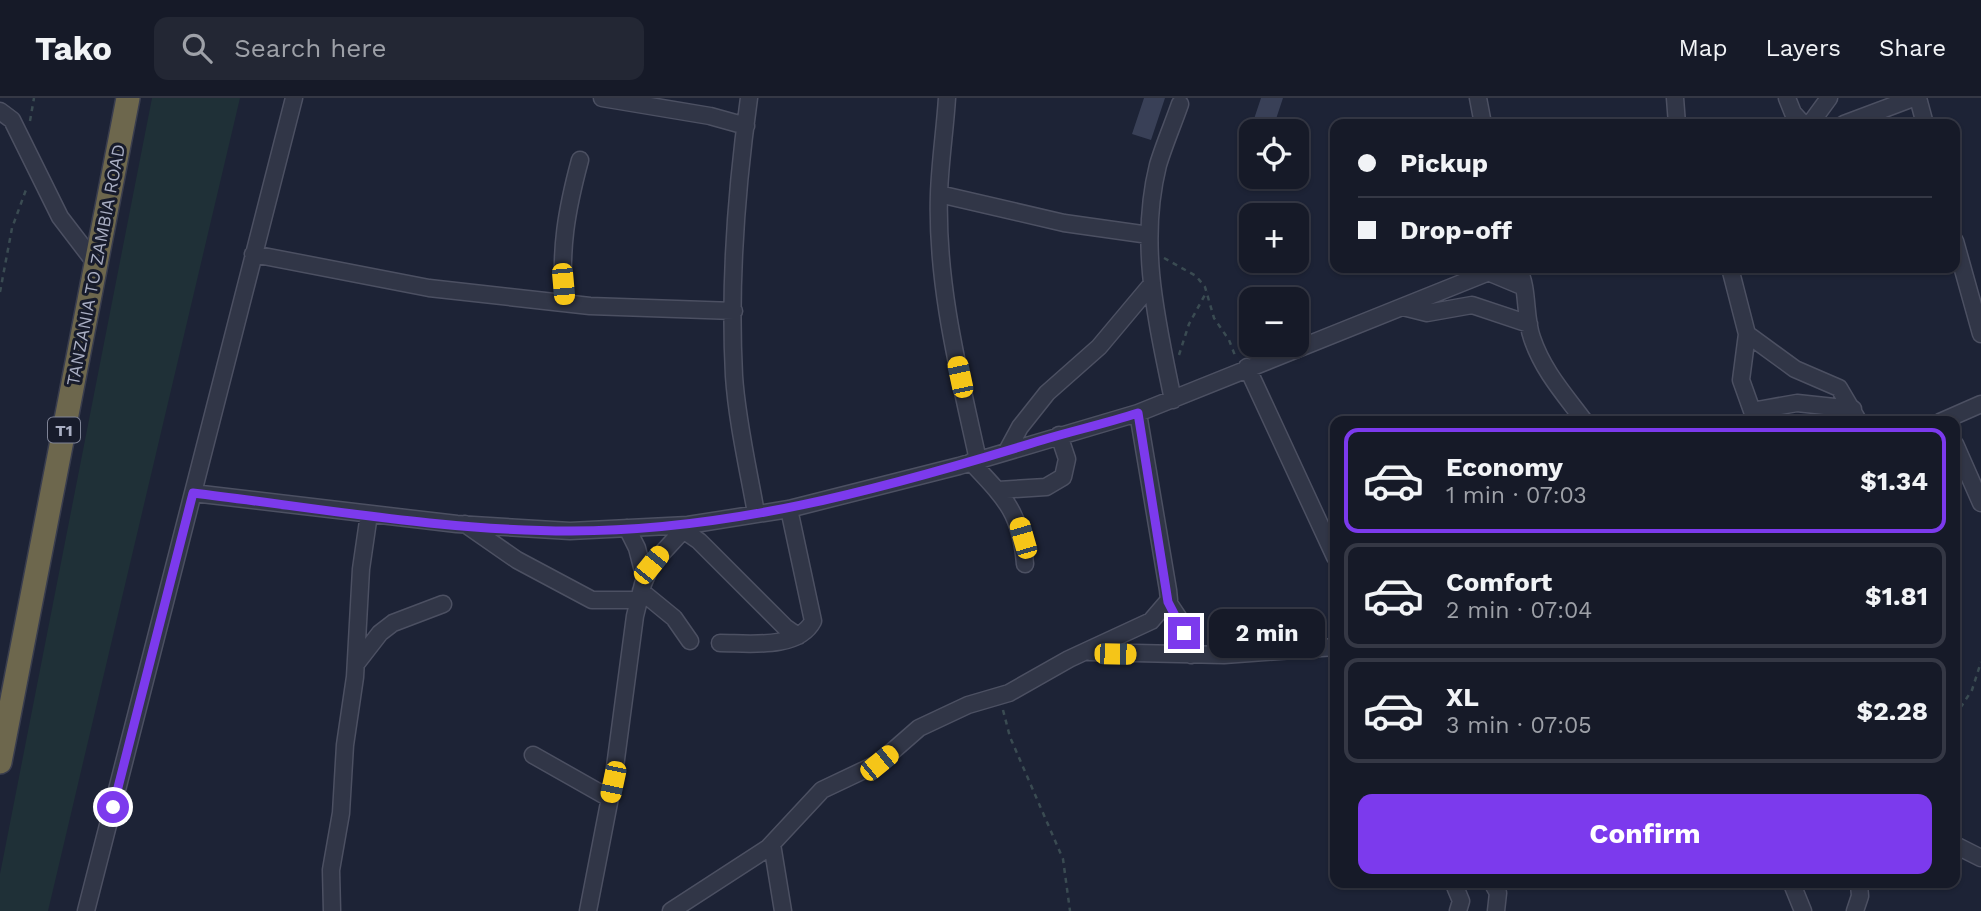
<!DOCTYPE html>
<html lang="en">
<head>
<meta charset="utf-8">
<style>
  :root { --surface:#161a28; --page:#232734; --text:#f1f3f6; --muted:#9ea1a8; --line:#353845; --accent:#7c3aed }
  body { margin:0; font-family:"Work Sans",sans-serif; background:var(--page); color:var(--text); height:100vh; display:flex; flex-direction:column; font-size:26px; white-space:nowrap }
  * { box-sizing:border-box; margin:0 }
  p { font-size:23px; color:var(--muted) }
  .icon { flex:none; width:38px; height:38px; fill:none; stroke:currentColor; stroke-width:2; stroke-linecap:round; stroke-linejoin:round }
  .map { position:relative; flex:1; overflow:hidden }
  .details { position:absolute; left:1330px; top:318px; width:630px; height:472px; display:flex; flex-direction:column; background:var(--surface); border-radius:14px; box-shadow:0 2px 5px #0004,0 0 0 2px var(--line) }
  .details>* { flex:none }
  .banner { position:absolute; left:1330px; top:21px; width:630px; height:154px; border-radius:14px; box-shadow:0 2px 5px #0004,0 0 0 2px var(--line); display:grid; align-content:center; height:154px; padding:0 28px; background:var(--surface) }
  .controls { position:absolute; left:1239px; top:21px; display:grid; gap:14px }
  .controls a { display:grid; place-items:center; width:70px; height:70px; border-radius:14px; background:var(--surface); box-shadow:0 2px 5px #0004,0 0 0 2px var(--line); font-size:35px }
  .end { position:absolute; width:32px; height:32px; margin:-16px; border:9px solid #7c3aed; background:#fff; box-shadow:0 0 0 4px #fff }
  .from { border-radius:50% }
  .bubble { position:absolute; height:49px; border-radius:14px; background:var(--surface); box-shadow:0 2px 5px #0004,0 0 0 2px var(--line); font-size:23px; font-weight:700; line-height:49px; text-align:center }
  .car { position:absolute; width:21px; height:42px; margin:-21px -10px; border-radius:9px; box-shadow:0 0 5px 2px #0007; background:linear-gradient(#f5c518 24%,#345 0 40%,#f5c518 0 76%,#345 0 86%,#f5c518 0) }
  .banner b { display:flex; align-items:center; gap:24px; height:66px; font-size:26px }
  .banner b+b { border-top:2px solid var(--line) }
  .banner i { width:18px; height:18px; background:var(--text) }
  ul { padding:12px 0 0; list-style:none }
  li { display:flex; align-items:center; gap:21px; height:105px; margin:0 14px 10px; padding:0 14px; border:4px solid var(--line); border-radius:14px }
  li div { flex:1 }
  li b { display:block; font-size:26px }
  li em { font-style:normal; font-weight:700 }
  li.on { border-color:var(--accent) }
  li>.icon { width:63px; height:63px; stroke-width:1.5 }
  .button { display:flex; gap:14px; margin-top:auto; padding:14px 28px }
  .button a { flex:1; height:80px; border-radius:14px; background:var(--accent); color:#fff; font-size:28px; font-weight:700; line-height:80px; text-align:center }
  header { display:flex; align-items:center; gap:42px; box-sizing:border-box; height:98px; padding:0 35px; background:var(--surface); border-bottom:2px solid var(--line) }
  header strong { font-size:33px }
  nav { display:flex; gap:38px; margin-inline-start:auto; font-size:24px }
  .search { width:490px; height:63px; background:var(--page); display:flex; align-items:center; gap:18px; box-sizing:border-box; padding:0 24px; border-radius:14px; color:var(--muted); font-size:26px }
  .map>svg:first-child { display:block }
  .green { fill:#1f3037 }
  .building { fill:#394057 }
  .lines { fill:none; stroke-linecap:round; stroke-linejoin:round }
  .minor-casing { stroke:#4c5062; stroke-width:19 }
  .highway-casing { stroke:#393d4e; stroke-width:26 }
  .path { stroke:#3a4b52; stroke-width:2.5; stroke-dasharray:5 5; stroke-linecap:butt }
  .minor { stroke:#313647; stroke-width:16 }
  .highway { stroke:#6d674d; stroke-width:23 }
  .route { stroke:#7c3aed; stroke-width:9 }
  .labels { text-anchor:middle; stroke-width:6; stroke-linejoin:round; paint-order:stroke }
  .shield { fill:#171b2b; stroke:#7e8396; stroke-width:2 }
  .shield-label { font-size:16px; font-weight:bold; fill:#aaafc4 }
  .street-label { font-size:18px; fill:#aaafc4; stroke:#171b2b }
</style>
</head>
<body>
<header>
<strong>Tako</strong>
<div class="search"><svg class="icon" aria-label="search" viewBox="0 0 24 24"><circle cx="10" cy="10" r="6"/><path d="M15 15l6 6"/></svg>Search here</div>
<nav><a>Map</a><a>Layers</a><a>Share</a></nav>
</header>
<div class="map">
<svg width="1981" height="813" viewBox="0 0 1981 813">
  <rect width="100%" height="100%" fill="#1d2336"/>
  <path class="green" d="M 152,0 L 240,0 L 48,813 L 0,813 L 0,776 Z"/>
  <path class="building" d="M 1144,0 L 1165,0 L 1151,42 L 1132,36 Z
    M 1261,0 L 1283,0 L 1273,30 L 1253,24 Z"/>
  <g class="lines">
    <defs>
      <path id="minor" d="M 602,0 L 710,18 L 746,28
        M 749,0 C 736,93 729,184 734,278 C 737,323 748,370 756,415
        M 947,0 C 945,32 940,64 939,96 C 936,186 959,275 978,362
        M 1478,0 L 1483,26
        M 1675,0 L 1677,26
        M 1787,0 L 1793,15 L 1803,26
        M 1918,0 L 1925,26
        M 0,13 L 12,22 L 60,119 L 96,166
        M 1810,26 L 1829,0
        M 1844,26 L 1913,0
        M 939,96 L 1064,125 L 1149,137
        M 1955,143 L 1981,236
        M 253,156 L 429,190 L 590,208 L 734,213
        M 1518,170 C 1529,191 1524,218 1532,240 C 1543,273 1565,297 1585,324
        M 1730,170 L 1747,236 L 1741,282 L 1756,324
        M 1488,174 L 1524,189
        M 564,204 C 560,151 566,114 580,62
        M 1403,209 L 1427,215 L 1472,207 L 1529,226
        M 1747,236 L 1795,271 L 1839,290 L 1859,324
        M 1247,269 L 1335,459
        M 1173,302 C 1157,224 1138,147 1158,67 C 1164,47 1173,26 1180,6
        M 1752,313 L 1797,305 L 1853,311
        M 1940,324 L 1981,306
        M 1955,346 L 1981,405
        M 1007,353 L 1020,329 L 1047,295 L 1099,249 L 1151,187
        M 971,364 C 1005,400 1021,415 1025,466
        M 998,392 L 1046,389 L 1063,379 L 1067,361 L 1059,337
        M 193,395 L 457,426 L 570,433 L 688,427 L 789,411 L 959,368 L 1138,315 L 1499,170
        M 465,426 L 517,462 L 592,502 L 639,502
        M 627,430 L 637,450 L 645,481
        M 683,432 L 699,443 L 785,529 L 798,538
        M 641,493 L 674,520 L 690,543
        M 1168,504 L 1178,519 L 1191,557
        M 720,545 C 748,545 798,552 813,523 L 789,411
        M 1090,554 L 1224,557 L 1335,549
        M 356,566 L 380,535 L 393,525 L 443,506
        M 533,657 L 609,700
        M 772,746 L 783,813
        M 1955,747 L 1981,760
        M 1454,786 L 1461,803 L 1458,813
        M 1493,786 L 1498,795 L 1496,813
        M 1792,786 L 1803,813
        M 86,813 L 294,0
        M 332,813 L 331,772 L 341,715 L 345,647 L 355,579 L 361,471 L 369,416
        M 588,813 L 613,684 L 635,518 L 643,486 L 651,467 L 688,427
        M 671,813 L 768,750 L 822,692 L 879,665 L 919,630 L 968,607 L 1009,595 L 1069,561 L 1151,523 L 1169,502 L 1168,492 L 1138,315
        M 1855,813 L 1860,798 L 1859,786"/>
      <path id="highway" d="M 0,664 L 128,0"/>
    </defs>
    <use href="#minor" class="minor-casing"/>
    <use href="#highway" class="highway-casing"/>
    <path class="path" d="M 30,23 L 34,0
      M 1164,160 L 1196,178 L 1205,189 L 1214,220 L 1229,242 L 1236,260
      M 0,194 L 12,130 L 27,89
      M 1179,257 L 1189,226 L 1207,193
      M 1003,612 L 1010,639 L 1063,761 L 1070,813
      M 1955,618 L 1972,592 L 1981,564"/>
    <use href="#minor" class="minor"/>
    <use href="#highway" class="highway"/>
  </g>
  <g class="lines">
    <path class="route" d="M 113,709 L 193,395 C 318,410 445,433 571,433 C 728,433 878,392 1026,347 C 1063,335 1101,327 1138,315 L 1168,504 L 1184,535"/>
  </g>
  <g class="labels">
    <rect class="shield" x="48" y="319.5" width="32" height="25" rx="5"/>
    <g class="shield-label">
      <text x="64" y="338">T1</text>
    </g>
    <g class="street-label">
      <text transform="translate(96 167) rotate(-79)" y="6">TANZANIA TO ZAMBIA ROAD</text>
    </g>
  </g>
</svg>
<div class="controls">
<a><svg class="icon" aria-label="locate" viewBox="0 0 24 24"><circle cx="12" cy="12" r="6"/><path d="M12 2v4M12 18v4M2 12h4M18 12h4"/></svg></a>
<a>+</a>
<a>−</a>
</div>
<i class="end from" style="left:113px;top:709px"></i>
<i class="end" style="left:1184px;top:535px"></i>
<div class="bubble" style="left:1209px;top:511px;width:116px">2 min</div>
<i class="car" style="left:563px;top:186px;rotate:175deg"></i>
<i class="car" style="left:960px;top:279px;rotate:348deg"></i>
<i class="car" style="left:1023px;top:440px;rotate:344deg"></i>
<i class="car" style="left:651px;top:467px;rotate:39deg"></i>
<i class="car" style="left:1115px;top:556px;rotate:91deg"></i>
<i class="car" style="left:879px;top:665px;rotate:51deg"></i>
<i class="car" style="left:613px;top:684px;rotate:192deg"></i>
<div class="banner">
<b><i class="from"></i>Pickup</b>
<b><i></i>Drop-off</b>
</div>
<section class="details">
<ul>
<li class="on"><svg class="icon" aria-label="car" viewBox="0 0 24 24"><path d="M5 17H2v-5l4-1 3-4h7l3 4 3 1v5h-3M9 17h6M6 11h13"/><circle cx="7" cy="17" r="2"/><circle cx="17" cy="17" r="2"/></svg><div><b>Economy</b><p>1 min · 07:03</p></div><em>$1.34</em></li>
<li><svg class="icon" aria-label="car" viewBox="0 0 24 24"><path d="M5 17H2v-5l4-1 3-4h7l3 4 3 1v5h-3M9 17h6M6 11h13"/><circle cx="7" cy="17" r="2"/><circle cx="17" cy="17" r="2"/></svg><div><b>Comfort</b><p>2 min · 07:04</p></div><em>$1.81</em></li>
<li><svg class="icon" aria-label="car" viewBox="0 0 24 24"><path d="M5 17H2v-5l4-1 3-4h7l3 4 3 1v5h-3M9 17h6M6 11h13"/><circle cx="7" cy="17" r="2"/><circle cx="17" cy="17" r="2"/></svg><div><b>XL</b><p>3 min · 07:05</p></div><em>$2.28</em></li>
</ul>
<div class="button"><a>Confirm</a></div>
</section>
</div>
</body>
</html>
